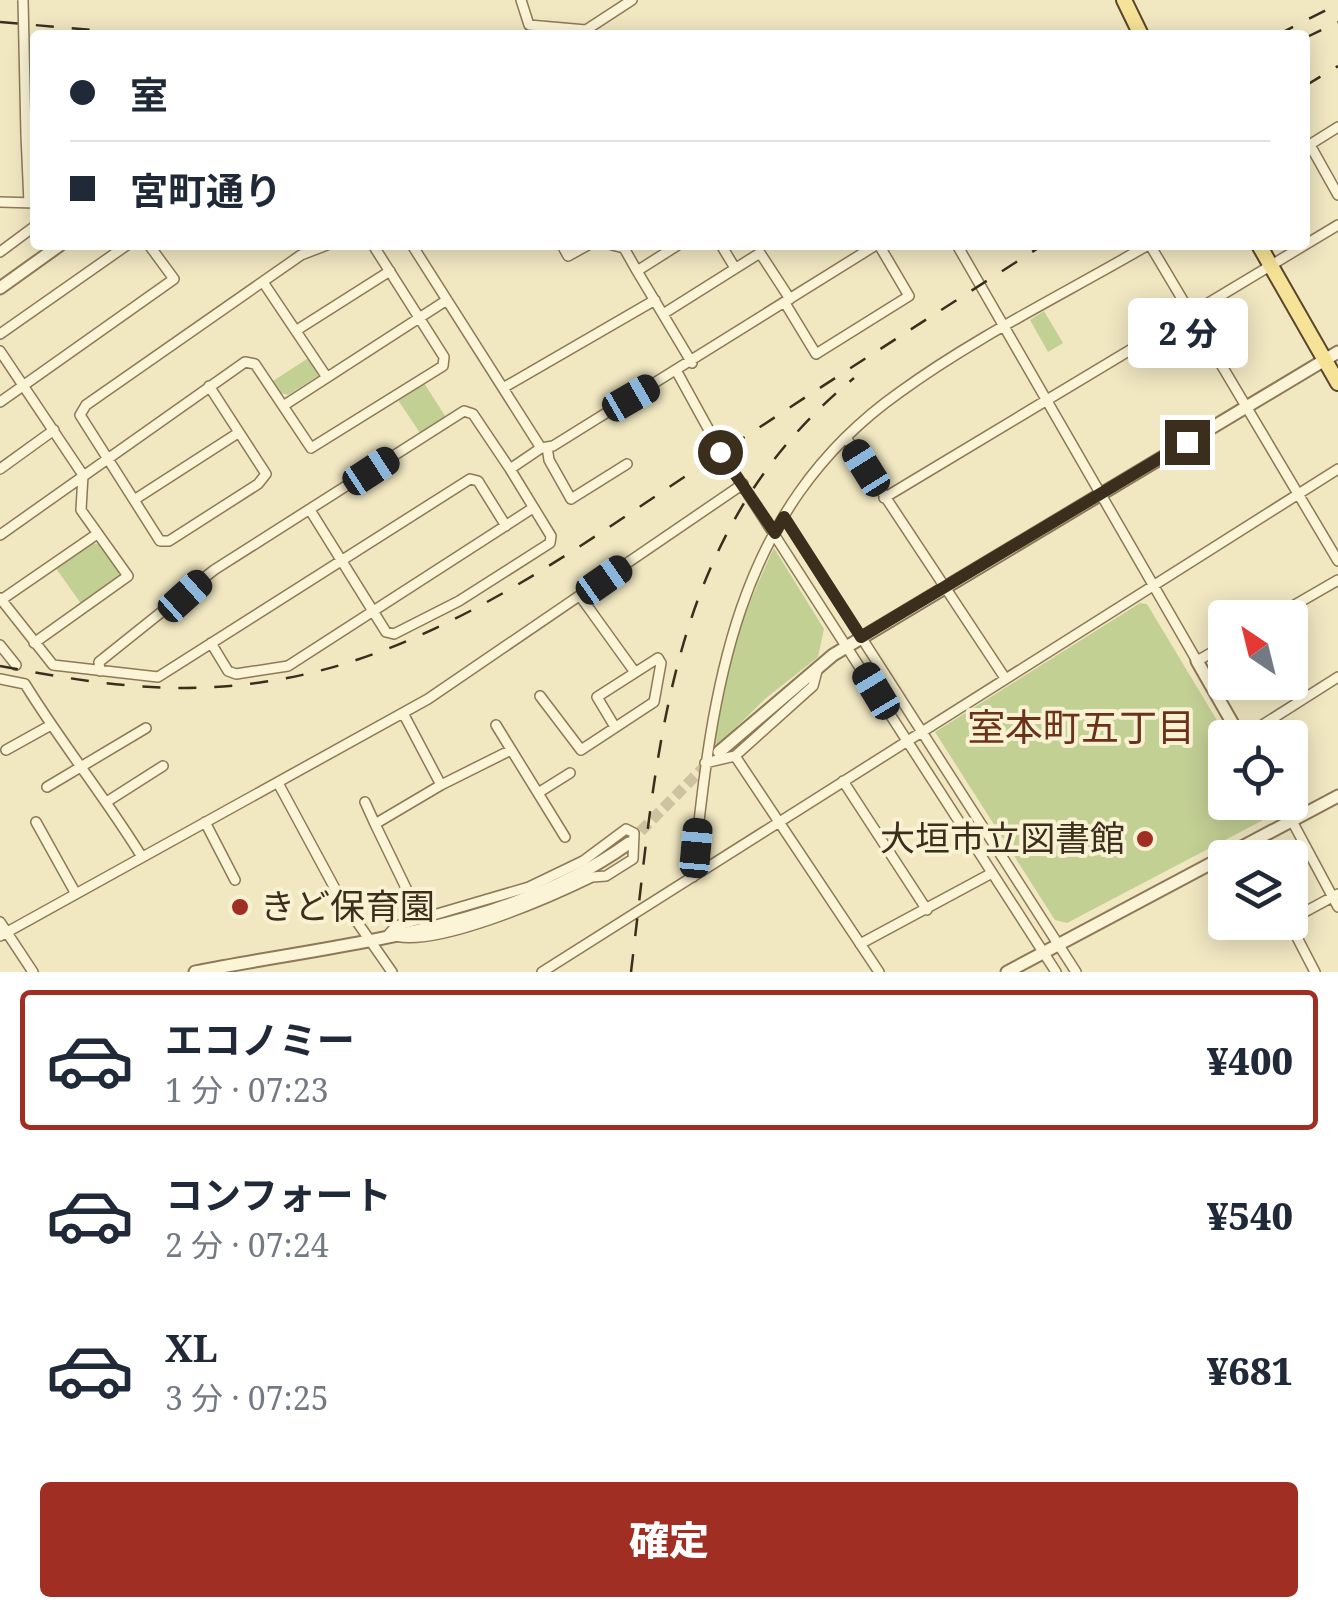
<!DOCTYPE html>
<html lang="ja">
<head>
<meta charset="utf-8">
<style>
  :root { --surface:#fff; --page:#f2f2f3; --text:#1f2937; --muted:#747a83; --line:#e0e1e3; --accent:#a02e23 }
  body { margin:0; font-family:"Noto Serif","Noto Sans JP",serif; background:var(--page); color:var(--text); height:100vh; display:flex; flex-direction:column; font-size:38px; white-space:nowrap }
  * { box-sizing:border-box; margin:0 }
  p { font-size:32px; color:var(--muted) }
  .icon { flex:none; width:55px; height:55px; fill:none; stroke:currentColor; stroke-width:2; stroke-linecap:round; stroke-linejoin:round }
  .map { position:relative; height:972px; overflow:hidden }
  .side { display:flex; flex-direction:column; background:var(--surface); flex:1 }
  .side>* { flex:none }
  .guide { position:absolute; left:30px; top:30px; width:1280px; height:220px; border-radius:10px; box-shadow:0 5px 25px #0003; display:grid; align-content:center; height:220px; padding:0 40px; background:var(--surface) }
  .needle { width:65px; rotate:325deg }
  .controls { position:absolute; left:1208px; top:600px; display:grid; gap:20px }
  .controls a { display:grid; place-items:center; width:100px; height:100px; border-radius:10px; background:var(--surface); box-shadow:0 5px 25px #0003; font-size:50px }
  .end { position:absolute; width:45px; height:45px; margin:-22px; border:12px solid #3b2e1d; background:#fff; box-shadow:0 0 0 5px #fff }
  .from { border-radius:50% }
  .bubble { position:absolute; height:70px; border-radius:10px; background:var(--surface); box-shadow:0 5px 25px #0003; font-size:32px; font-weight:800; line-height:70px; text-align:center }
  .car { position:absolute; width:30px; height:60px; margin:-30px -15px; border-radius:12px; box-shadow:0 0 8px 2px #0007; background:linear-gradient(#222 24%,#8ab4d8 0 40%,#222 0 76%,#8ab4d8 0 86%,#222 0) }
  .guide b { display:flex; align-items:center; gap:35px; height:95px; font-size:38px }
  .guide b+b { border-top:2px solid var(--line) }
  .guide i { width:25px; height:25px; background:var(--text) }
  ul { padding:18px 0 0; list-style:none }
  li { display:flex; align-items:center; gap:30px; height:140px; margin:0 20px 15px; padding:0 20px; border:5px solid transparent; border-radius:10px }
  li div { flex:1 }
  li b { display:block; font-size:38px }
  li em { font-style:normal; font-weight:800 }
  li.selected { border-color:var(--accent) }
  li>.icon { width:90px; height:90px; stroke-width:1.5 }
  .button { display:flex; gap:20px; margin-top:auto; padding:20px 40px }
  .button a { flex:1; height:115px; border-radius:10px; background:var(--accent); color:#fff; font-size:40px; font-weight:800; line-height:115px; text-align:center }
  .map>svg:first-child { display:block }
  .green { fill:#c3d094 }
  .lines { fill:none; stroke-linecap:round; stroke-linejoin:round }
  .tertiary-tunnel { stroke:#cdc3a1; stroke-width:11; stroke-dasharray:11 5.5; stroke-linecap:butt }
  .minor-casing { stroke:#8d7957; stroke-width:12 }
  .tertiary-casing { stroke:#8d7957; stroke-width:15 }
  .primary-casing { stroke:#5a462c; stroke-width:18 }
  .minor { stroke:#fbf4d6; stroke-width:9 }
  .tertiary { stroke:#fbf4d6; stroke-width:11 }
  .primary { stroke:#f7e397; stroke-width:14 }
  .rail { stroke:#3b2e1d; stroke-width:2.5; stroke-dasharray:18 18; stroke-linecap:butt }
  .minor-bridge-casing { stroke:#8d7957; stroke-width:12; stroke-linecap:butt }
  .minor-bridge { stroke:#fbf4d6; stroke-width:9 }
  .route { stroke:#3b2e1d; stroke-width:12 }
  .poi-dot { fill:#a02e23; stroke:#f8f1d2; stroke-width:4 }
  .labels { text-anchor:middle; stroke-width:8; stroke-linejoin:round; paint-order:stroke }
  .poi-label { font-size:35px; fill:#3b2e1d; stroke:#f8f1d2; text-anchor:end }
  .neighbourhood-label { font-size:38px; fill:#6b3219; stroke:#f8f1d2 }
</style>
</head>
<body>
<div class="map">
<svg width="1338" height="972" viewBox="0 0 1338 972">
  <rect width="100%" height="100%" fill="#f1e8c2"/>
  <path class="green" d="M 1044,311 L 1063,343 L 1048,352 L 1030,320 Z
    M 310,357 L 318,376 L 288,395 L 281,393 L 273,381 Z
    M 424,383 L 447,419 L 422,436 L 398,400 Z
    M 90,543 L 98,544 L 119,573 L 118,580 L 82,605 L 55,567 Z
    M 774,548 L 824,629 L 818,657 L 765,699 L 716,747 C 703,708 755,587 774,548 Z
    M 1140,603 L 1147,604 L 1227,737 L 1225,802 L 1265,803 L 1270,811 L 1267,818 L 1067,923 L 1055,920 L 935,732 Z"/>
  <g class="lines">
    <path class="tertiary-tunnel" d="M 629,843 L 710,761"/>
    <defs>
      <path id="minor" d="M 521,0 L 529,25 L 586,30 L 632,0
        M 26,135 L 29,203
        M 1310,145 L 1338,195
        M 1306,147 L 1338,127
        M 0,202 L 35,203
        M 412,245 L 541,448 L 553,446 L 876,245
        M 562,245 L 568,256 L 588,245
        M 612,245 L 624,248 L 637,271
        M 678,245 L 637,271 L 692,363
        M 721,245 L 735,268
        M 957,245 L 1197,661 L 1225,645
        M 1150,245 L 1338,561
        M 0,252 L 35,226
        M 263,282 L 326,376
        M 785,303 L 816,354 L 909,296 L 879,245
        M 663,314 L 760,253 L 790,299
        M 297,330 L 390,271
        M 0,334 L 127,245
        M 0,351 L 83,475 L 81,510 L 128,576 L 34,643
        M 677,372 L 721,452 L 1056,972
        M 209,386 L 266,474 L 258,484 L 169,541 L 160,541 L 80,415 L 86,405 L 301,255 L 327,245
        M 503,388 L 655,300
        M 0,402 L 174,279 L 149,245
        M 283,406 L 447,300
        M 847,439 L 1005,678
        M 547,447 L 549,460 L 571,499 L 627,464
        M 0,469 L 54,430
        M 884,498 L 1338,225
        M 134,500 L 238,433
        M 310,510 L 386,632 L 394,634 L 459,601 L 550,543 L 551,536 L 510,469
        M 784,517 L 1076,972
        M 0,535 L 245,362 L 255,364 L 311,448 L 443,366 L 444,357 L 373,245
        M 580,596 L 634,671
        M 0,598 L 53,665 L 158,677 L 470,479 L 478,481 L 506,526
        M 1,600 L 97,534
        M 1272,618 L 1338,580
        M 211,643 L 228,671 L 236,674 L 288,666 L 533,508
        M 0,645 L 16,665
        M 100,671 L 99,662 L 214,570 L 464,411 L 473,414 L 510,469 L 541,448
        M 0,679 L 25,684 C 62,744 105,797 142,857
        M 540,696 L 581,750 L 654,702 L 661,663 L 658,658 L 597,697 L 615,727
        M 403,713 L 441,785 L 375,824 L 421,919
        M 496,725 L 565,837
        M 1242,738 L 1338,677
        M 6,750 L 51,725
        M 735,756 L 879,972
        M 705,763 L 735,756 L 813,686 L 818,667
        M 843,781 L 927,910
        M 278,783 L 339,896 L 392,972
        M 441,785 L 511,750
        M 47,787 L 146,728
        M 538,793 L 570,773
        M 108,801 L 163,766
        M 365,802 L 375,824
        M 1292,821 L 1338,907
        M 36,822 L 76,894
        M 205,822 L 235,880
        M 626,829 L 634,833 L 633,859 L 606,876 L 592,877 C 553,896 428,952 389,934 L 396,926 L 529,887 L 583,861 Z
        M 1247,846 L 1253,858
        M 693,877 C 712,691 733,510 900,392 C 977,336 1066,293 1148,245
        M 1290,920 L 1338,894
        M 0,922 L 33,972
        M 1289,922 L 1315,972
        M 0,936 L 428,699 L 743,484
        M 860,944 L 992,873
        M 542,972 L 1338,469"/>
      <path id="tertiary" d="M 0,288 L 60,245
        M 1197,661 L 1241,738
        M 719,752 L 833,655 L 1338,352
        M 1281,802 L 1292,821
        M 195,972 C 340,943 506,932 629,843
        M 1007,972 L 1338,796"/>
      <path id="primary" d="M 1124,0 L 1141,35
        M 1259,245 L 1338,383"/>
    </defs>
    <use href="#minor" class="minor-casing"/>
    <use href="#tertiary" class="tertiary-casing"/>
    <use href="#primary" class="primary-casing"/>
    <use href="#minor" class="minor"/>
    <use href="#tertiary" class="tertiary"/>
    <use href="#primary" class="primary"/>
    <path class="rail" d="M 0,22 L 149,35
      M 1277,35 L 1338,4
      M 1305,38 L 1338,22
      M 1305,86 L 1338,66
      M 0,666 C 91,683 169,696 263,682 C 434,658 578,546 719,454 C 826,383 935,314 1043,245
      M 631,972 C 658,750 665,532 854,378"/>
    <defs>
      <path id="minor-bridge" d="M 23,0 L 26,135"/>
    </defs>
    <use href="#minor-bridge" class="minor-bridge-casing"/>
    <use href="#minor-bridge" class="minor-bridge"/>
  </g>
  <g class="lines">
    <path class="route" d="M 720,452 L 775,533 L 784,517 L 861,637 L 1187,442"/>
  </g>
  <g class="poi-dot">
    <circle cx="1145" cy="839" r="10"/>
    <circle cx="240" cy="907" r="10"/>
  </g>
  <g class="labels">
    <g class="poi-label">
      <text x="1125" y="851">大垣市立図書館</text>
      <text x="260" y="919" text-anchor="start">きど保育園</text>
    </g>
    <g class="neighbourhood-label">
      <text x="1081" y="741">室本町五丁目</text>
    </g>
  </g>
</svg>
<div class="controls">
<a><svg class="needle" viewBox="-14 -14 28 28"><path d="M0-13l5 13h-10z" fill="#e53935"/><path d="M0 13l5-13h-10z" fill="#747a83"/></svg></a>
<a><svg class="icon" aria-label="locate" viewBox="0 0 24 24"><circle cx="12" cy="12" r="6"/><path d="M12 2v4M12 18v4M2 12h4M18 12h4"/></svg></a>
<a><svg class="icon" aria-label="layers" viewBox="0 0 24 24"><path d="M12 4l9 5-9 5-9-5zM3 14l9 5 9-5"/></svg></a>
</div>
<i class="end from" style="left:720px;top:452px"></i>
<i class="end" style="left:1187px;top:442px"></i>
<div class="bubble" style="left:1128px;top:298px;width:120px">2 分</div>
<i class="car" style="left:631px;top:398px;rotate:60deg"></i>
<i class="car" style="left:866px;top:468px;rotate:328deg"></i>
<i class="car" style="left:371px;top:471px;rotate:57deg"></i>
<i class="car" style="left:604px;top:580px;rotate:55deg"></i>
<i class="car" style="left:185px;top:596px;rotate:48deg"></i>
<i class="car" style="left:876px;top:691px;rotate:329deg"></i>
<i class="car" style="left:696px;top:848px;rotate:5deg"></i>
<div class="guide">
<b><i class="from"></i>室</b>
<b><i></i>宮町通り</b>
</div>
</div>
<section class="side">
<ul>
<li class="selected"><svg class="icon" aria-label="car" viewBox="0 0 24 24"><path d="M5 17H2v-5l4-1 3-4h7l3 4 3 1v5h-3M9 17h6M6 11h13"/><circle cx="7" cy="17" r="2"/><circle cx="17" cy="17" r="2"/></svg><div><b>エコノミー</b><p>1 分 · 07:23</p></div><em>¥400</em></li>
<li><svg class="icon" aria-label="car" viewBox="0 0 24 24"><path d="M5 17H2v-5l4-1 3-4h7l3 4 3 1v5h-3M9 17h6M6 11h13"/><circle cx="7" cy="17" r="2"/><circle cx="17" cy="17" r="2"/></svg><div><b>コンフォート</b><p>2 分 · 07:24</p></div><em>¥540</em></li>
<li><svg class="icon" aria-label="car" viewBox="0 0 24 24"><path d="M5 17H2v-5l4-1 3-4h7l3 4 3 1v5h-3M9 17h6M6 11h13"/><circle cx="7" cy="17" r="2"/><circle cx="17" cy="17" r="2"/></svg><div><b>XL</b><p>3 分 · 07:25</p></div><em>¥681</em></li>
</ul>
<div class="button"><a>確定</a></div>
</section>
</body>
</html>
